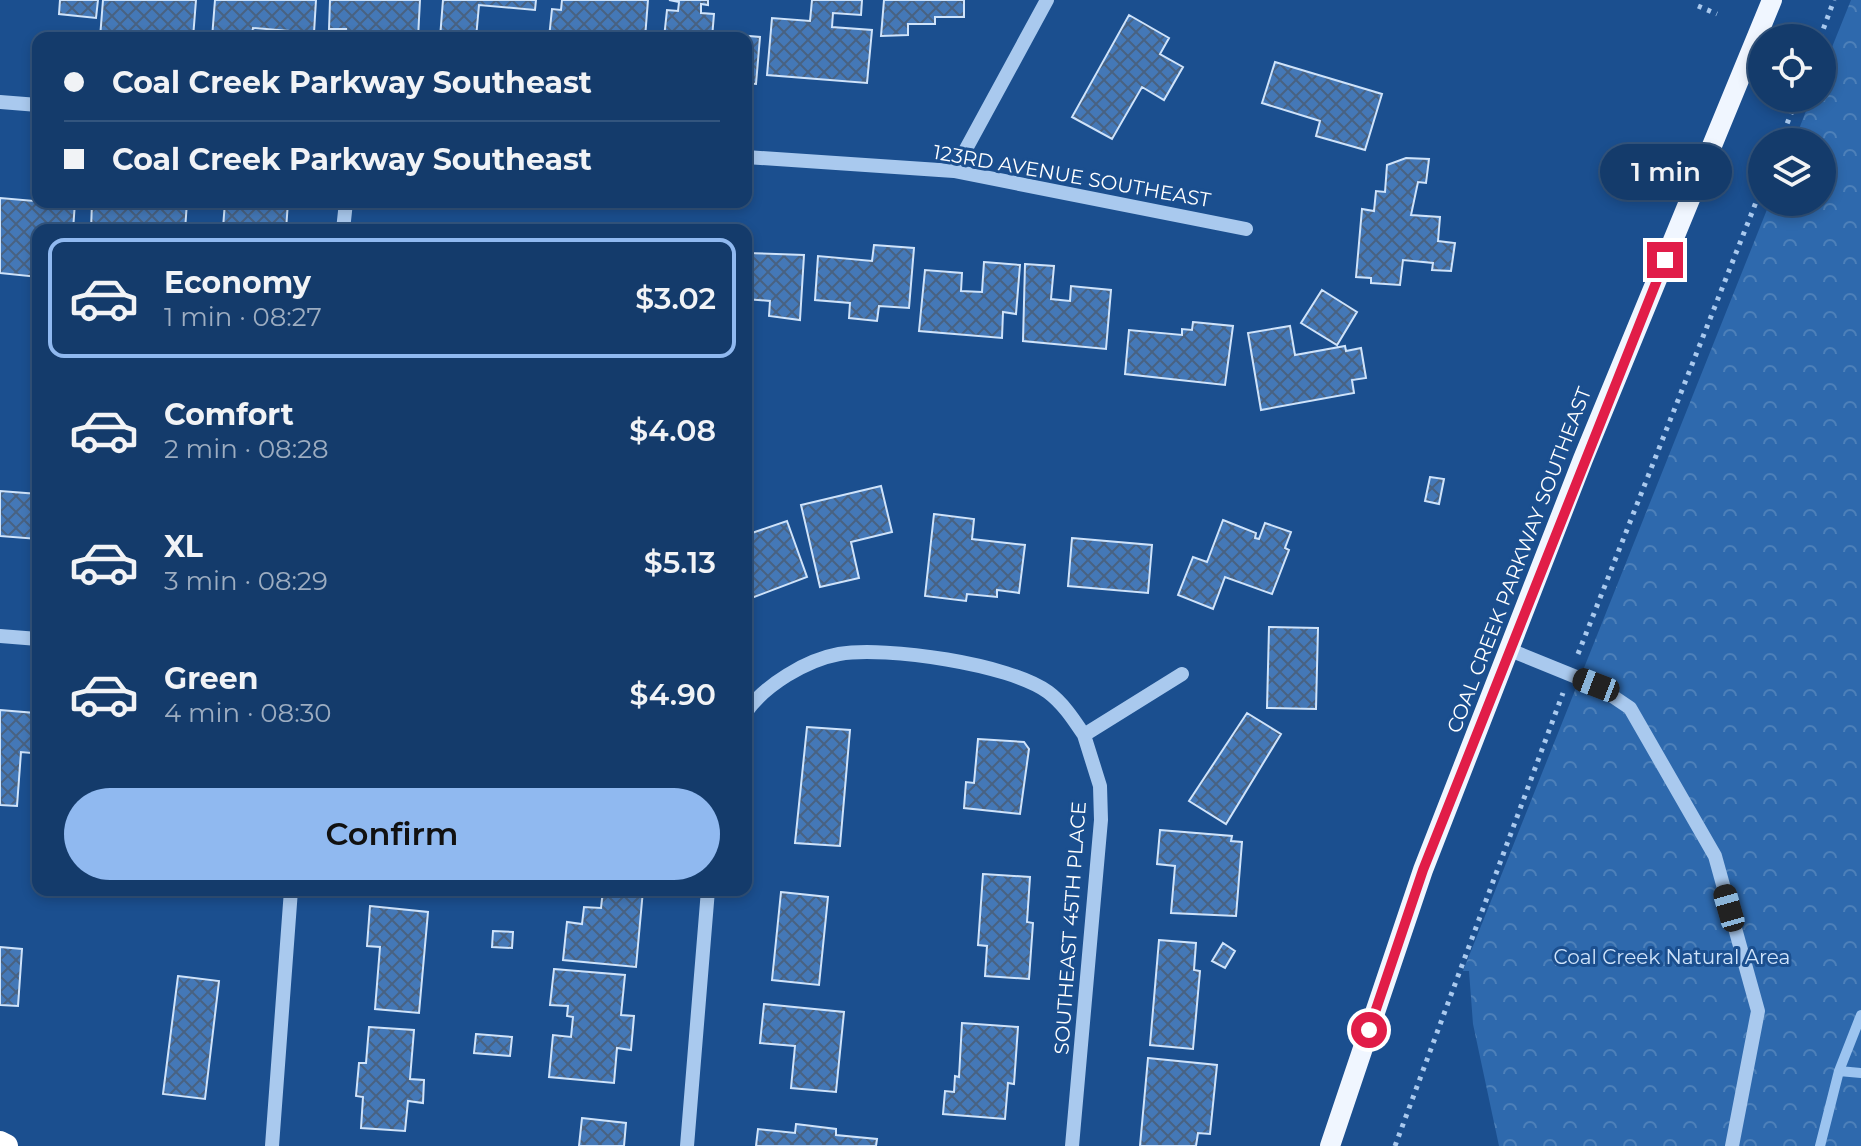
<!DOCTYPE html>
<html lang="en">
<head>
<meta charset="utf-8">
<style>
  :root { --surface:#143b6b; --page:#214673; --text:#f1f3f6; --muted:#9dadc1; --line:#33557e; --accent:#90b9f0 }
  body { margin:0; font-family:Montserrat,sans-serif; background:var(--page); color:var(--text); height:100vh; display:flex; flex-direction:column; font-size:30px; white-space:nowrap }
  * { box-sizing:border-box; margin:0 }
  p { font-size:26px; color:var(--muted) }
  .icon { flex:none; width:44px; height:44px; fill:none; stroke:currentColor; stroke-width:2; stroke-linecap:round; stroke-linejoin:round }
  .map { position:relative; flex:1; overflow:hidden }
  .drawer { position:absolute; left:32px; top:224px; width:720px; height:672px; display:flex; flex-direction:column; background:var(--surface); border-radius:16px; box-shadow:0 4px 12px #0003,0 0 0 2px var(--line) }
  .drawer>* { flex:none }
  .banner { position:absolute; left:32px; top:32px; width:720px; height:176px; border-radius:16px; box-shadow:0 4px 12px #0003,0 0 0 2px var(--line); display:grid; align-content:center; height:176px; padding:0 32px; background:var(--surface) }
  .controls { position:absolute; left:1748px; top:24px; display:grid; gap:16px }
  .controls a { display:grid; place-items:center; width:88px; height:88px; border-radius:50%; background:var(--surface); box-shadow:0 4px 12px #0003,0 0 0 2px var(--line); font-size:40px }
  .end { position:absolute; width:36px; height:36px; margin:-18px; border:10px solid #e11d48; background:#fff; box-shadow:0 0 0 4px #fff }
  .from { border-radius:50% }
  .bubble { position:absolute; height:56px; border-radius:28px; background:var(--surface); box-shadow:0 4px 12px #0003,0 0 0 2px var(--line); font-size:26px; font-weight:600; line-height:56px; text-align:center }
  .car { position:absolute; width:24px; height:48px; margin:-24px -12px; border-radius:10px; box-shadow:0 0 6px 2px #0007; background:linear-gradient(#222 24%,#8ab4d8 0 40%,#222 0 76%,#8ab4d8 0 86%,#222 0) }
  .banner b { display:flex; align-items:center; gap:28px; height:76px; font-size:30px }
  .banner b+b { border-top:2px solid var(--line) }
  .banner i { width:20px; height:20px; background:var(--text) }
  ul { padding:14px 0 0; list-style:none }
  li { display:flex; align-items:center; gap:24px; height:120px; margin:0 16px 12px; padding:0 16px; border:4px solid transparent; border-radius:16px }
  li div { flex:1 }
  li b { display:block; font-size:30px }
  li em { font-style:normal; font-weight:600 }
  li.current { border-color:var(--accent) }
  li>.icon { width:72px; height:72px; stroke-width:1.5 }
  .cta { display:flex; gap:16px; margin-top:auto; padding:16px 32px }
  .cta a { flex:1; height:92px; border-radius:48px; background:var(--accent); color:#111; font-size:32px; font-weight:600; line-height:92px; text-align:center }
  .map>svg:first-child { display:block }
  .forest { fill:url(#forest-crowns) }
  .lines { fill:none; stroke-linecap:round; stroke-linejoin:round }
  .stream { stroke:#9cc4f0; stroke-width:10 }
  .building { fill:url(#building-cross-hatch); stroke:#cfe3fa; stroke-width:2 }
  .path { stroke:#a9c9ee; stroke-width:5; stroke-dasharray:4 6; stroke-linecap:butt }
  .minor { stroke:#a9c9ee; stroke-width:14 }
  .major { stroke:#f0f6ff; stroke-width:20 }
  .highway { stroke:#fff; stroke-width:24 }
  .route { stroke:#e11d48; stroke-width:10 }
  .labels { text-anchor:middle; stroke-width:6; stroke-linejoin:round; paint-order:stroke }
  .street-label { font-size:20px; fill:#fff; stroke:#1b4f8f }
  .park-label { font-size:20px; fill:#cfe3fa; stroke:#1b4f8f }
</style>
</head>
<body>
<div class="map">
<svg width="1861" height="1146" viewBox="0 0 1861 1146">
  <defs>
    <pattern id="forest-crowns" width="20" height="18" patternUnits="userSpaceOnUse" patternTransform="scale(2)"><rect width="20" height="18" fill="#2e69ad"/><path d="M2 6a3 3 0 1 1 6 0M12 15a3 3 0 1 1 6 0" fill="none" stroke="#4d80b9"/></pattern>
    <pattern id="building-cross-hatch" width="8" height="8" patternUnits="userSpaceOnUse" patternTransform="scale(2)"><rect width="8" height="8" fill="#4478b7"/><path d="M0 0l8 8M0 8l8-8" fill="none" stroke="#486282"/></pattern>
  </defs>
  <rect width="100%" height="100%" fill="#1b4f8f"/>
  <path class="forest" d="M 1851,0 L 1861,0 L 1861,1146 L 1499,1146 L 1473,1024 L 1469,971 L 1463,971 L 1770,202 L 1822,202 L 1822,142 L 1794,142 L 1811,98 L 1822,98 L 1822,72 Z"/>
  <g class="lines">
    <path class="stream" d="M 1839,1071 L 1861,1073
      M 1820,1146 L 1839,1071 L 1861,1015"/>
  </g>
  <path class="building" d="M 60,0 L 98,0 L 96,18 L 59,14 Z
    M 103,0 L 196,0 L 193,38 L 147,35 L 147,38 L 100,38 Z
    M 215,0 L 316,0 L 314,33 L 253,28 L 251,38 L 212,38 Z
    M 330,0 L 420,0 L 418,38 L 345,38 L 346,29 L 329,29 Z
    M 443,0 L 536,0 L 535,10 L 479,5 L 476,38 L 440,38 Z
    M 562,0 L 648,0 L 645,38 L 605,38 L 587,34 L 587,38 L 549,38 L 552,9 L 561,10 Z
    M 669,0 L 708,0 L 708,5 L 701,4 L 701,13 L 714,14 L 712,38 L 664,38 L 667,10 L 678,11 L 679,2 Z
    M 812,0 L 862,0 L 861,15 L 833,13 L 832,27 L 872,30 L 867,83 L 767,75 L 772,18 L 810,21 Z
    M 884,0 L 964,0 L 964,17 L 935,17 L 935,24 L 908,24 L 908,35 L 881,36 Z
    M 1129,15 L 1169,38 L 1160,54 L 1183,67 L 1164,100 L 1142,87 L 1112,139 L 1072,117 Z
    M 726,34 L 760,37 L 756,84 L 746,83 L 746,38 L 726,38 Z
    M 1275,62 L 1382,94 L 1365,150 L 1316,136 L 1320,121 L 1262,103 Z
    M 1406,158 L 1429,159 L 1426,183 L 1418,182 L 1411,215 L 1440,217 L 1438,241 L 1455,243 L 1451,271 L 1432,270 L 1433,263 L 1403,260 L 1400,285 L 1371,283 L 1371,278 L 1356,277 L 1362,209 L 1374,211 L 1376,191 L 1385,192 L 1387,165 Z
    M 35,189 L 38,189 L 38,202 L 75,202 L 73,230 L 38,230 L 38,277 L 0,273 L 0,198 L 34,201 Z
    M 92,202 L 187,202 L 185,230 L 91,230 Z
    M 225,202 L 288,202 L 286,230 L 223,228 Z
    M 746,238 L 746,253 L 804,255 L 800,320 L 769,316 L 770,301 L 746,299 Z
    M 874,245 L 914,248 L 909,308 L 879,306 L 877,321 L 849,318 L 850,303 L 815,300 L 818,256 L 872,261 Z
    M 984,262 L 1020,265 L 1016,314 L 1003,312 L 1002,338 L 919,331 L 925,270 L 962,273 L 961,291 L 982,292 Z
    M 1025,264 L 1054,266 L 1051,299 L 1070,301 L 1071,286 L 1111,290 L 1106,349 L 1023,341 Z
    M 1322,290 L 1357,312 L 1337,345 L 1301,323 Z
    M 1193,322 L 1233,326 L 1225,385 L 1125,374 L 1129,330 L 1182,335 L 1182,329 L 1192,330 Z
    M 1290,326 L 1295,355 L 1345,346 L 1346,351 L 1361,348 L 1366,378 L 1352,380 L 1354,393 L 1261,410 L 1248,333 Z
    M 1430,477 L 1444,479 L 1439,504 L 1425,501 Z
    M 881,486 L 892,532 L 851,542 L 859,578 L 820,587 L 801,505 Z
    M 0,491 L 38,494 L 38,539 L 0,536 Z
    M 934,514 L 974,519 L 972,539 L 1025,545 L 1019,593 L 997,590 L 997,597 L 967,594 L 966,601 L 925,596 Z
    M 1223,520 L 1256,533 L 1255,538 L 1259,539 L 1265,523 L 1291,532 L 1285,548 L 1289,550 L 1272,594 L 1225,577 L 1213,609 L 1178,595 L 1193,557 L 1207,562 Z
    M 787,521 L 807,577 L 746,600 L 746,535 Z
    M 1072,538 L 1152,545 L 1148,593 L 1068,586 Z
    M 1269,627 L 1318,628 L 1316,709 L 1267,708 Z
    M 0,710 L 35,713 L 31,753 L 21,752 L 17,806 L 0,805 Z
    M 1247,713 L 1281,734 L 1226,824 L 1189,801 Z
    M 807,727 L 850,730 L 840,846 L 795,843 Z
    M 978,739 L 1024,742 L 1029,749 L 1020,814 L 964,808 L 966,782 L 974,783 Z
    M 1160,830 L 1232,836 L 1231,841 L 1242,842 L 1236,916 L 1171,913 L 1175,866 L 1157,864 Z
    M 983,874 L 1030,877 L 1027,922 L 1033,923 L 1029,979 L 985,976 L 987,946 L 978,945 Z
    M 603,890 L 643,890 L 636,967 L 563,960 L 567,922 L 582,924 L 584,907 L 601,908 Z
    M 781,892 L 828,897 L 819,985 L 772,980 Z
    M 370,906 L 428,912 L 419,1013 L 375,1009 L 380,947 L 367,946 Z
    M 493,931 L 513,932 L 512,948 L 492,947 Z
    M 1159,940 L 1196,943 L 1194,970 L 1200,971 L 1193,1049 L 1150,1045 Z
    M 1223,943 L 1235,951 L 1225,968 L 1212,961 Z
    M 0,947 L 22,949 L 18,1006 L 0,1005 Z
    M 554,969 L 625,975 L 621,1015 L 634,1016 L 631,1050 L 617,1048 L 614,1083 L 549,1077 L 553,1035 L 571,1037 L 573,1017 L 567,1016 L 568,1006 L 550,1005 Z
    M 178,976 L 219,981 L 205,1099 L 163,1094 Z
    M 764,1004 L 844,1012 L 836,1092 L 791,1088 L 795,1046 L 760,1043 Z
    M 962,1023 L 1018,1027 L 1014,1084 L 1008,1083 L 1005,1119 L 943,1114 L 945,1091 L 954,1092 L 955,1076 L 959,1077 Z
    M 369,1027 L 414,1030 L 410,1079 L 424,1080 L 423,1103 L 408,1101 L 405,1131 L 361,1128 L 363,1097 L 356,1096 L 359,1063 L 366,1063 Z
    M 476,1034 L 512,1037 L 510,1056 L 474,1053 Z
    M 1148,1058 L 1217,1065 L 1210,1134 L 1198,1133 L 1196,1146 L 1140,1146 Z
    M 582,1118 L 626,1123 L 624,1146 L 579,1146 Z
    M 796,1124 L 836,1129 L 836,1135 L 877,1139 L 876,1146 L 756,1146 L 758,1129 L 795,1133 Z"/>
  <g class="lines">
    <path class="path" d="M 1698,6 L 1717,14
      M 1820,38 L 1834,0
      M 1780,142 L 1797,98
      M 1578,654 L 1762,187
      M 1395,1146 L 1563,693"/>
    <path class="minor" d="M 0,102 L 38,105
      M 746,157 L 954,171 L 1246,229
      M 954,171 L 1047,0
      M 343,230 L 346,202
      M 0,636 L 38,639
      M 1510,650 L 1596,685 L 1630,708 L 1715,856 L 1758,1011 L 1732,1146
      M 746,712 C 765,685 806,660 839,654 C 886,646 1010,664 1048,692 C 1063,703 1074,720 1084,735
      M 272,1146 L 291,890
      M 687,1146 L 708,890
      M 1072,1146 L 1101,820 L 1100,786 L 1084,735 L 1182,674"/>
    <path class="major" d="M 1330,1146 L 1423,870 L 1583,459 L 1772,0"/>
    <path class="highway" d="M 0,1143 L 6,1146"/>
  </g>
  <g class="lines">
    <path class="route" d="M 1369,1030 L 1423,870 L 1665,260"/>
  </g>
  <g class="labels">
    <g class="street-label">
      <text transform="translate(1072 176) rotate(10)" y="7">123RD AVENUE SOUTHEAST</text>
      <text transform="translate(1519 560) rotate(-69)" y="7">COAL CREEK PARKWAY SOUTHEAST</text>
      <text transform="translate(1070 928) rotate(-86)" y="7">SOUTHEAST 45TH PLACE</text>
    </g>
    <g class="park-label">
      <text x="1672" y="964">Coal Creek Natural Area</text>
    </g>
  </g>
</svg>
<div class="controls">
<a><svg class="icon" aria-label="locate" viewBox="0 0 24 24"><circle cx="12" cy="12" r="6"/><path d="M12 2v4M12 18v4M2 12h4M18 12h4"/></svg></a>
<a><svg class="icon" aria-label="layers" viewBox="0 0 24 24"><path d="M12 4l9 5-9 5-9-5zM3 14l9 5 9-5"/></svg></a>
</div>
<i class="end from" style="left:1369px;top:1030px"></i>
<i class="end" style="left:1665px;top:260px"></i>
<div class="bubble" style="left:1600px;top:144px;width:132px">1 min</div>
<i class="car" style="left:1596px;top:685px;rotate:291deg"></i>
<i class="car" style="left:1729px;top:908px;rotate:344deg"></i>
<div class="banner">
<b><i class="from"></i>Coal Creek Parkway Southeast</b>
<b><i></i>Coal Creek Parkway Southeast</b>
</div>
<section class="drawer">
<ul>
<li class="current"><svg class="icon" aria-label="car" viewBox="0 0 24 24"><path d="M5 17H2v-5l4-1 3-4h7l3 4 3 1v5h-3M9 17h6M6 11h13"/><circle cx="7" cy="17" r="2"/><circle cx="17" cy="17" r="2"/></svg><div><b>Economy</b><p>1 min · 08:27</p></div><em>$3.02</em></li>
<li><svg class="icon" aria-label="car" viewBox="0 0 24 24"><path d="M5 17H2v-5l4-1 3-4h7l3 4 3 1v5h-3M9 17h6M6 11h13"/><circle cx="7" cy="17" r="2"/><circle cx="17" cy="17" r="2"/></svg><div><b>Comfort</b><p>2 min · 08:28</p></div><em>$4.08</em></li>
<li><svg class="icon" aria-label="car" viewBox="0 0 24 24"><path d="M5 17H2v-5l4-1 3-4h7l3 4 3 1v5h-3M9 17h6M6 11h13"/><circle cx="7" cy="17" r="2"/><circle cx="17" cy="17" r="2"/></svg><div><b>XL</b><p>3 min · 08:29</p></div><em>$5.13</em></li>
<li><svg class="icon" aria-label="car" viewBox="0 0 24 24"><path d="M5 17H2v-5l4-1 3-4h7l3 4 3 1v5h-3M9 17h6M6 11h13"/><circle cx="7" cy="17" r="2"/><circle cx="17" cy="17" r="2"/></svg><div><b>Green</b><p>4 min · 08:30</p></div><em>$4.90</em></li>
</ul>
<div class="cta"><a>Confirm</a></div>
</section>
</div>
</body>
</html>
